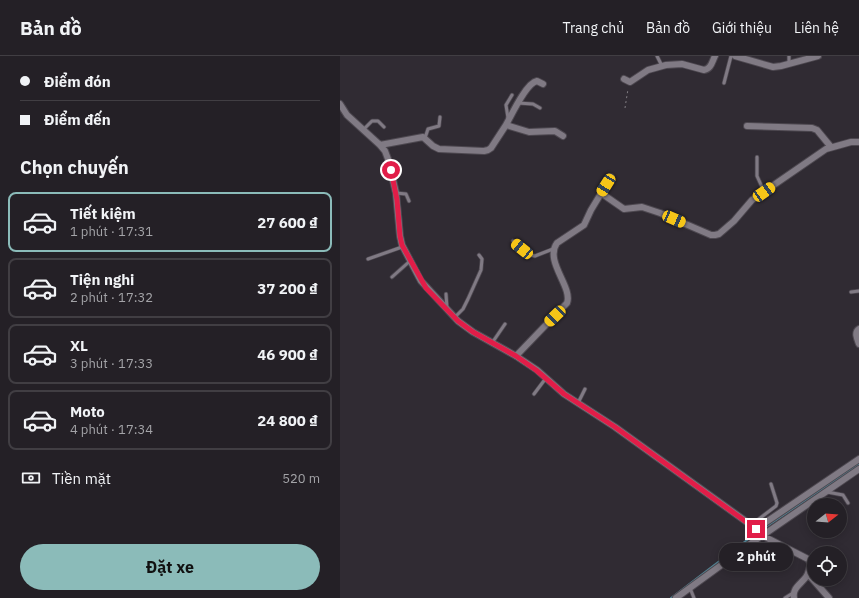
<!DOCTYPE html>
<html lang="vi">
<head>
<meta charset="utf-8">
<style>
  :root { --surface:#242026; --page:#302d32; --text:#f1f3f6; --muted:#a3a3a7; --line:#413e43; --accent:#8bbbb9 }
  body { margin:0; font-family:"IBM Plex Sans",sans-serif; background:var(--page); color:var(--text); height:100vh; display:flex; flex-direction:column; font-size:15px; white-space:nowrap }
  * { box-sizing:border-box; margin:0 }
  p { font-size:13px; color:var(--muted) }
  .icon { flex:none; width:22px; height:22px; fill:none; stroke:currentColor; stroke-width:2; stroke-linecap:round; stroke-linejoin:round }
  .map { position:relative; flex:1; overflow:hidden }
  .drawer { display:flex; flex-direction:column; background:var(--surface); width:340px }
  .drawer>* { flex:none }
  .banner { display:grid; align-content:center; height:88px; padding:0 20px; background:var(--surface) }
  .needle { width:26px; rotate:73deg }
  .buttons { position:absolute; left:467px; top:442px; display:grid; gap:8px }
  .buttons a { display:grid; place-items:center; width:40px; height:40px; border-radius:50%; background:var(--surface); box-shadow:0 2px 10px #0003,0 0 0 1px var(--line); font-size:20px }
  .end { position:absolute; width:18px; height:18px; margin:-9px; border:5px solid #e11d48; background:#fff; box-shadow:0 0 0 2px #fff }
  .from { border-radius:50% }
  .bubble { position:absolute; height:28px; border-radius:14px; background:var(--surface); box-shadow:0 2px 10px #0003,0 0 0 1px var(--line); font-size:13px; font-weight:800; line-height:28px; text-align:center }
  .car { position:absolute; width:12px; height:24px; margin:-12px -6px; border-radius:5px; box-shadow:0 0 3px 1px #0007; background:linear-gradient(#f5c518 24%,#345 0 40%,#f5c518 0 76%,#345 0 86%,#f5c518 0) }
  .banner b { display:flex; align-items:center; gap:14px; height:38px; font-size:15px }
  .banner b+b { border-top:1px solid var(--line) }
  .banner i { width:10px; height:10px; background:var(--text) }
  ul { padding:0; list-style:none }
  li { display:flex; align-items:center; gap:12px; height:60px; margin:0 8px 6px; padding:0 12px; border:2px solid var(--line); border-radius:8px }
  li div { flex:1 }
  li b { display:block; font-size:15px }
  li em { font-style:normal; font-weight:800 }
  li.active { border-color:var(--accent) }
  li>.icon { width:36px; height:36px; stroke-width:1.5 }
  h2 { padding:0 20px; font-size:18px; line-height:48px }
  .pay { display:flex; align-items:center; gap:10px; height:44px; padding:0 20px; font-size:15px }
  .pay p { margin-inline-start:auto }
  .button { display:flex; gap:8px; margin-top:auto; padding:8px 20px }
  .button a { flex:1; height:46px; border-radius:24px; background:var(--accent); color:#111; font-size:16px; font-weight:800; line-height:46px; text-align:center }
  header { display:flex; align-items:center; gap:24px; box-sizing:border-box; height:56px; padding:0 20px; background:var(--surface); border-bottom:1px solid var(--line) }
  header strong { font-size:19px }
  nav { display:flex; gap:22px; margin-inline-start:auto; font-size:14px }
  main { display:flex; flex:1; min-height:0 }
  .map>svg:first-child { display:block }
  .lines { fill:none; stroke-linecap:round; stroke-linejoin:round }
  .stream { stroke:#548494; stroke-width:2 }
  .lane-casing { stroke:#4d4850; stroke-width:4.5 }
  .street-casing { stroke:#4d4850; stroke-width:8 }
  .path { stroke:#827e84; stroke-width:1; stroke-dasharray:2 3; stroke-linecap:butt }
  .lane { stroke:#807a84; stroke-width:3 }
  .street { stroke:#807a84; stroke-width:6 }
  .route { stroke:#e11d48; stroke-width:5 }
</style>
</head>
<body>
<header>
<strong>Bản đồ</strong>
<nav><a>Trang chủ</a><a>Bản đồ</a><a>Giới thiệu</a><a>Liên hệ</a></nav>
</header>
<main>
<section class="drawer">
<div class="banner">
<b><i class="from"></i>Điểm đón</b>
<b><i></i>Điểm đến</b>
</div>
<h2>Chọn chuyến</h2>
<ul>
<li class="active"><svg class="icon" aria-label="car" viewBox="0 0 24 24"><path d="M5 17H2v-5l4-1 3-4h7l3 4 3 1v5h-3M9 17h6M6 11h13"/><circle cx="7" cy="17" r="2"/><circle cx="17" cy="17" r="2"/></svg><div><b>Tiết kiệm</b><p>1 phút · 17:31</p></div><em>27 600 ₫</em></li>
<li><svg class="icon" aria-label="car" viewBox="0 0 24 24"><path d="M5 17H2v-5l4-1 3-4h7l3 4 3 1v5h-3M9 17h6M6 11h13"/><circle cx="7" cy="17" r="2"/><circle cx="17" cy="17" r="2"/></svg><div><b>Tiện nghi</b><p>2 phút · 17:32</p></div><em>37 200 ₫</em></li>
<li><svg class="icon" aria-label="car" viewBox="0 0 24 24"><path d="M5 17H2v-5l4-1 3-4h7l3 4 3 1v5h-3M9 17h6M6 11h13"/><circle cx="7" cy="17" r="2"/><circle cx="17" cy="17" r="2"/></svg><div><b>XL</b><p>3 phút · 17:33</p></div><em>46 900 ₫</em></li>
<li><svg class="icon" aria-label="car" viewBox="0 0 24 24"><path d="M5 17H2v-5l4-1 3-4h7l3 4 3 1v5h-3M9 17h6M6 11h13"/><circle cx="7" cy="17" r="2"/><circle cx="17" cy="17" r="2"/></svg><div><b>Moto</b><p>4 phút · 17:34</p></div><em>24 800 ₫</em></li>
</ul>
<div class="pay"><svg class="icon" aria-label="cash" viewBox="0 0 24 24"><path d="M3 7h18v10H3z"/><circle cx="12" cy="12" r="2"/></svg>Tiền mặt<p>520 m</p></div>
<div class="button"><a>Đặt xe</a></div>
</section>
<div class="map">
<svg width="519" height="542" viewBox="0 0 519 542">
  <rect width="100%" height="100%" fill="#302b33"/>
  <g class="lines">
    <path class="stream" d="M 331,542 L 411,481 L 519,408"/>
    <defs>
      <path id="lane" d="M 317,0 L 322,10
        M 449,0 L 449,8
        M 384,27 L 391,0
        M 178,47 L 193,48 L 200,52
        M 168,62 L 166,49 L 172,39
        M 23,74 L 32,65 L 38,65 L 44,71
        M 85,82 L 88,73 L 99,70 L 100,61
        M 417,101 L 417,120 L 422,131
        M 56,137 L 66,138 L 69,145
        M 173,185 L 191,199 L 195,200 L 213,193
        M 28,203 L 62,191
        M 52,221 L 70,205
        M 511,236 L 519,235
        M 106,238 L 107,252
        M 115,261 L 123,253 L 128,243 L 141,214 L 142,203 L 139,199
        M 152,287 L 165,268
        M 194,338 L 206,322
        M 238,347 L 245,333
        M 487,436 L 503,439 L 508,447
        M 411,469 L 436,450 L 437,447 L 431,428
        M 484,497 L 491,492
        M 350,532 L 354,542
        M 445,542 L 453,537"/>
      <path id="street" d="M 395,0 L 433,11 L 441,10 L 478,0
        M 284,23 L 290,26 L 308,14 L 326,9 L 342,8 L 364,14 C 371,13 372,6 375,0
        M 0,48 L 7,59 L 40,89 L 45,95 L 48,103 L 56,137 L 60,180 L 62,189 L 81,225 L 118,265 L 133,276 L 176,300 L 197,314 L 224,338 L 275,371 L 411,469 L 423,480 L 468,503 L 471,508 C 469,512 469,517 466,521 C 461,528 452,532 454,542
        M 166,69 C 171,60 186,27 197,25 L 203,28
        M 407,70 L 472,72 L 477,74 L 491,91
        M 40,89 L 83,81 L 93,90 L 99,93 L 144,95 L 148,94 L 151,92 L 166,69 L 189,76 L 215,75 L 223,80
        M 261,137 L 284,153 L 302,151 L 320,157 L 371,179 L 375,179 L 379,178 L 394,165 L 412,144 L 486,93 L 511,86 L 519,86
        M 519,273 C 514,276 517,283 519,288
        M 176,300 L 227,247 C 233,231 204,205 217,187 L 244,169 L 251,154 L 271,121
        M 416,473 L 519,403
        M 468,518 L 489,542
        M 336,542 L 413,486 L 519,413"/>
    </defs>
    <use href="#lane" class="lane-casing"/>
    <use href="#street" class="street-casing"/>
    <path class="path" d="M 285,52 L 288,33"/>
    <use href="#lane" class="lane"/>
    <use href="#street" class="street"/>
  </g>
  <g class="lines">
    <path class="route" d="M 51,114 L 57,144 L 60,180 L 62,189 L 86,232 L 118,265 L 133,276 L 176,300 L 196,314 L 224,338 L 275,371 L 416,473"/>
  </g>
</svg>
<div class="buttons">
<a><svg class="needle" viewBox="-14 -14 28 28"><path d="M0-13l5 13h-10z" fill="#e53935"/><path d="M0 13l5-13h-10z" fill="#a3a3a7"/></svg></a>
<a><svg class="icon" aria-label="locate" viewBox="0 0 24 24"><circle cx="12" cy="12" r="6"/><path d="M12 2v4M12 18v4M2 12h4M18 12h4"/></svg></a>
</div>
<i class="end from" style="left:51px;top:114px"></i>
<i class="end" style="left:416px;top:473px"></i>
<div class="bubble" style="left:379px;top:487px;width:74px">2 phút</div>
<i class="car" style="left:266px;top:129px;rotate:212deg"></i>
<i class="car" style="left:424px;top:136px;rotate:55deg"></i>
<i class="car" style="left:334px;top:163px;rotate:113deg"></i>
<i class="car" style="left:182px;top:193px;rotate:309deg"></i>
<i class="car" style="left:215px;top:260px;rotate:226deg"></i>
</div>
</main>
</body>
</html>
